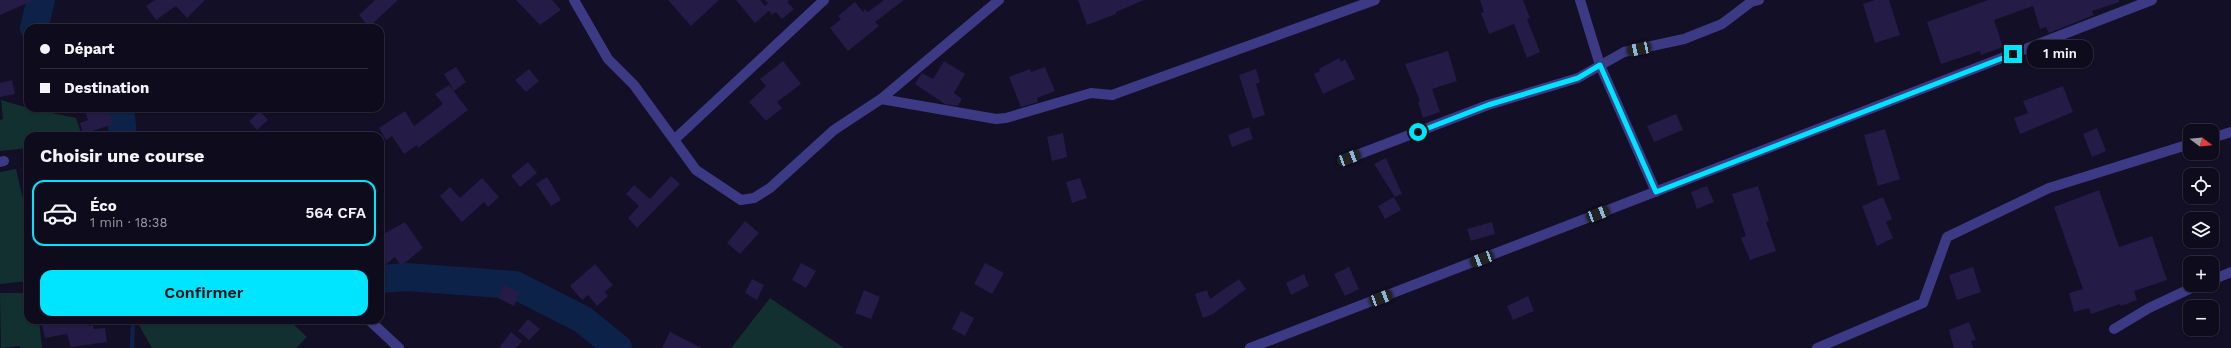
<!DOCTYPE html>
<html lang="fr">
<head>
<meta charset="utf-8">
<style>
  :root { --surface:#0e0b1c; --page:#171425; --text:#f1f3f6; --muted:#9b9ba3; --line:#2e2b3b; --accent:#00e5ff }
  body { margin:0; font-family:"Work Sans",sans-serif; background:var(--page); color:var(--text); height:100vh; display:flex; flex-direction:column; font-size:15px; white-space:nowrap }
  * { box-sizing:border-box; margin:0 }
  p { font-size:13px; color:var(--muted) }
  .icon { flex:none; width:22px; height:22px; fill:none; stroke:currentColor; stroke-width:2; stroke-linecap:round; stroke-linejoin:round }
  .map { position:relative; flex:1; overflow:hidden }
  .drawer { position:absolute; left:24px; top:132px; width:360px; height:192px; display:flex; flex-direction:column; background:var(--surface); border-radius:12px; box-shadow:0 1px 3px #0004,0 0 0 1px var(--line) }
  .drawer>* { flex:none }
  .hud { position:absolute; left:24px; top:24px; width:360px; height:88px; border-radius:12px; box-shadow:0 1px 3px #0004,0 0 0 1px var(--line); display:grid; align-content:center; height:88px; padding:0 16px; background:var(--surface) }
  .needle { width:26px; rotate:106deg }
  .controls { position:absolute; left:2183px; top:124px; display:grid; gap:8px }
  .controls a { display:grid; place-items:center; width:36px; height:36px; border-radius:8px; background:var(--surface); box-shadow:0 1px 3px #0004,0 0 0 1px var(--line); font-size:20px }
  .end { position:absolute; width:18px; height:18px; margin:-9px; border:5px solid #00e5ff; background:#111; box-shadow:0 0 0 2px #111 }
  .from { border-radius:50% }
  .bubble { position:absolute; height:28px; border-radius:12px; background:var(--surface); box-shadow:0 1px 3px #0004,0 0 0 1px var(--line); font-size:13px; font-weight:600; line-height:28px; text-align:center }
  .car { position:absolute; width:12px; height:24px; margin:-12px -6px; border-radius:5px; box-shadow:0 0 3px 1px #0007; background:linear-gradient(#222 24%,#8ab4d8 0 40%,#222 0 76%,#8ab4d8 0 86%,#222 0) }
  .hud b { display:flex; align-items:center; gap:14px; height:38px; font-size:15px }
  .hud b+b { border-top:1px solid var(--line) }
  .hud i { width:10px; height:10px; background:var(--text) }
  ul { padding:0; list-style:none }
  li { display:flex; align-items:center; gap:12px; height:66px; margin:0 8px 6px; padding:0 8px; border:2px solid var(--line); border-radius:12px }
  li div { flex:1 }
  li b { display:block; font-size:15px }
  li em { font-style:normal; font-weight:600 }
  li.on { border-color:var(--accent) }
  li>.icon { width:36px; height:36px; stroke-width:1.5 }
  h2 { padding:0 16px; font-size:18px; line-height:48px }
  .primary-button { display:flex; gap:8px; margin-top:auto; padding:8px 16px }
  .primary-button a { flex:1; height:46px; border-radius:12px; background:var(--accent); color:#111; font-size:16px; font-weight:600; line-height:46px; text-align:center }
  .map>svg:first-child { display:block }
  .green { fill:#12302f }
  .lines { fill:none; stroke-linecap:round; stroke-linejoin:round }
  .stream { stroke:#0c2248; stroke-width:4.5 }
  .river { stroke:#0c2248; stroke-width:28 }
  .building { fill:#241b47 }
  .minor { stroke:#3d3a85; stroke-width:10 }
  .route { stroke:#00e5ff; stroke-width:5 }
</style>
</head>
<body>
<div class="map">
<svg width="2231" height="348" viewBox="0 0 2231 348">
  <rect width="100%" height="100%" fill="#130f26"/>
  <path class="green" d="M 1,100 L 28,108 L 76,118 L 82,136 L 28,136 L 28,148 L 0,151 L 0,120 L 3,119 Z
    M 16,169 L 28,221 L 28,281 L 0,284 L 0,172 Z
    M 0,293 L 28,293 L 28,320 L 39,320 L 42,348 L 20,348 L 20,346 L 1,348 Z
    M 770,298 L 844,348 L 731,348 Z
    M 136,320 L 289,320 L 307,337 L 296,348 L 152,348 Z"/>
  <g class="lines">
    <path class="stream" d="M 132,348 L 133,320"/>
    <path class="river" d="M 34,28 L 41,0
      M 120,108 L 123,136
      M 380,279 L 407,277 L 515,285 L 582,319 L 618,348"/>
  </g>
  <path class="building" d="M 0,0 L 34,0 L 0,15 Z
    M 155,0 L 205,0 L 187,18 L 176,6 L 156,20 L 146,6 Z
    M 375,0 L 398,0 L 369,27 L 359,15 Z
    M 516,0 L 552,0 L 561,10 L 540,25 Z
    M 668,0 L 719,0 L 691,26 Z
    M 736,0 L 760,0 L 765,6 L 768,3 L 765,0 L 789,0 L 787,2 L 794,9 L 782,19 L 776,12 L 772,15 L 769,11 L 755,23 Z
    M 884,0 L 904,0 L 875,22 L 879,26 L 848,51 L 830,28 L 841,19 L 838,16 L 855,2 L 863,12 L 865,9 L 868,12 Z
    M 1078,0 L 1144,0 L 1116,12 L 1116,14 L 1087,25 Z
    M 1480,0 L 1523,0 L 1530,18 L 1527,19 L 1540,52 L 1527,58 L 1514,24 L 1489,34 L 1481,13 L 1484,12 Z
    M 1875,0 L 1889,0 L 1900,35 L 1875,43 L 1863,4 Z
    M 1988,0 L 2119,0 L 2119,2 L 2092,11 L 2094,15 L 2049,33 L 2046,27 L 2040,29 L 2033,6 L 1994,20 L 2003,47 L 1981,55 L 1980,51 L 1941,64 L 1927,22 Z
    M 1448,51 L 1457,81 L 1432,89 L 1440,112 L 1423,118 L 1418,102 L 1420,101 L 1405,64 Z
    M 1339,58 L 1341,62 L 1345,59 L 1355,79 L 1323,94 L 1314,74 L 1320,71 L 1319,69 Z
    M 783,61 L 801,84 L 777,102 L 782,108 L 766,121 L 749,102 L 766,86 L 760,79 Z
    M 944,61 L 965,74 L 954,93 L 962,99 L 958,106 L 945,104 L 915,84 L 922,73 L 933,79 Z
    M 456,67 L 466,82 L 454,91 L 444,74 Z
    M 1045,67 L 1055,91 L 1037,98 L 1038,102 L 1021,107 L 1009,77 L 1030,69 L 1031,72 Z
    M 529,69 L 539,81 L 526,92 L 515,80 Z
    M 1256,69 L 1260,82 L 1256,84 L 1265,115 L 1253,119 L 1239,75 Z
    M 12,80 L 15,94 L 0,97 L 0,83 Z
    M 449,85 L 468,110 L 418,148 L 417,145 L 404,154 L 392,136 L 386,140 L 379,128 L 405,111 L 414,126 L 443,104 L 435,94 Z
    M 2063,86 L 2073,112 L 2020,134 L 2014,118 L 2028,113 L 2023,101 Z
    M 84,108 L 107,108 L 114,124 L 83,134 L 80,123 L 88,120 Z
    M 260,111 L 268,120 L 257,130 L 249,121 Z
    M 1676,114 L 1683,130 L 1654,142 L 1647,126 Z
    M 1249,127 L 1253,139 L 1232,147 L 1228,135 Z
    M 2097,128 L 2106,151 L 2092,157 L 2083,134 Z
    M 1885,129 L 1900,179 L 1878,186 L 1864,135 Z
    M 1063,133 L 1067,157 L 1052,161 L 1047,137 Z
    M 1386,158 L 1402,194 L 1395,197 L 1374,164 Z
    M 528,162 L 537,173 L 520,187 L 511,176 Z
    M 671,176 L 680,184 L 637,228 L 628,218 L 639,206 L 626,194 L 634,185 L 650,199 Z
    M 547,177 L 561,200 L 551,206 L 536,184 Z
    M 482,178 L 499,197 L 488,207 L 484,202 L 462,222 L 440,196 L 450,187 L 460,198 Z
    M 1080,178 L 1087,198 L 1072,203 L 1066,182 Z
    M 1707,186 L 1714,202 L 1697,209 L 1691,192 Z
    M 1758,186 L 1769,221 L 1766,222 L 1776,251 L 1750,260 L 1741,238 L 1746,236 L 1732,194 Z
    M 2099,190 L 2119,247 L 2152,236 L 2167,280 L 2134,291 L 2137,300 L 2121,306 L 2120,304 L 2091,314 L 2089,308 L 2074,312 L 2069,293 L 2083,289 L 2054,207 Z
    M 1394,197 L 1401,210 L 1385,219 L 1378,206 Z
    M 1883,197 L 1892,219 L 1886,222 L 1893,238 L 1877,246 L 1862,206 Z
    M 745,221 L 759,233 L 740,254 L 727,243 Z
    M 405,222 L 423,248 L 401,266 L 395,257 L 380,269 L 380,236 Z
    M 1492,222 L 1495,234 L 1471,241 L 1467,229 Z
    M 801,263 L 816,271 L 806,288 L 792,280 Z
    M 985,263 L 1004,273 L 992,294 L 974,284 Z
    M 595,264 L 613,285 L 605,292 L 608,296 L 597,306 L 588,295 L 582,300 L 570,286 Z
    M 1349,267 L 1359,289 L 1345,296 L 1334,274 Z
    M 1973,267 L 1981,292 L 1957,300 L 1949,275 Z
    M 1304,274 L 1309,286 L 1291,295 L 1286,283 Z
    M 752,279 L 764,285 L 757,300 L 745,293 Z
    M 1239,279 L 1246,289 L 1213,314 L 1203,318 L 1195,294 L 1207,290 L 1210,299 Z
    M 504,285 L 520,293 L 514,306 L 498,298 Z
    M 864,290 L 880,297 L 871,319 L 855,313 Z
    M 1528,296 L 1534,311 L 1513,320 L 1507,306 Z
    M 961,311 L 974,318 L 965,336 L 952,329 Z
    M 528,319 L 540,329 L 529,340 L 518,331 Z
    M 41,320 L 87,320 L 89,326 L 93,325 L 94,329 L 105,328 L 107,342 L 71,347 L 67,334 L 45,338 Z
    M 1969,322 L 1976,340 L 1971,341 L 1973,348 L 1954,348 L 1949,330 Z
    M 511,332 L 522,341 L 516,348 L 499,348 Z
    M 670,332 L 702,348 L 662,348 Z"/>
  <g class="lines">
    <path class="minor" d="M 574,0 L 608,59 L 634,85 L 696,170 L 741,200 L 754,198 L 770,188 L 834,130 L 881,99 L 999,0
      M 1580,0 L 1600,65 L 1656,192
      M 881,99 L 996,119 L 1006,118 L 1091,93 L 1112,95 L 1375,0
      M 2212,138 L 2231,132
      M 674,140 L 824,0
      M 1349,158 L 1488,105 L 1578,78 L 1624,52 L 1684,39 L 1722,24 L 1751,2 L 1759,0
      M 0,162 L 4,161
      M 2212,280 L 2231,272
      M 369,320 L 399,348
      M 2114,329 L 2149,308 L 2198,285
      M 1250,348 L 2152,0
      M 1817,348 L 1923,303 L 1947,237 L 2049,188 L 2190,144"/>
  </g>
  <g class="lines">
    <path class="route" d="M 1418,132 L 1488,105 L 1578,78 L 1600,65 L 1656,192 L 2013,54"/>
  </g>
</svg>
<div class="controls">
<a><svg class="needle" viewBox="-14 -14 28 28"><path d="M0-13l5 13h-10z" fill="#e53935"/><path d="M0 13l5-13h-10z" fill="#9b9ba3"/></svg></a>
<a><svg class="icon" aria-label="locate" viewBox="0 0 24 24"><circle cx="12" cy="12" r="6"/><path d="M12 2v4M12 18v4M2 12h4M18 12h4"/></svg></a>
<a><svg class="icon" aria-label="layers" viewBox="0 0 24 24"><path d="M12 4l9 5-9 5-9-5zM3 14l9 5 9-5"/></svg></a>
<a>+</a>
<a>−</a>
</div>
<i class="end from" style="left:1418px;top:132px"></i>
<i class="end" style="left:2013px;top:54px"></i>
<div class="bubble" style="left:2027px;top:40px;width:66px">1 min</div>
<i class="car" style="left:1639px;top:49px;rotate:258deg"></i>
<i class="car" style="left:1349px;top:158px;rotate:69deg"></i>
<i class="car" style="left:1598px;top:214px;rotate:69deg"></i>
<i class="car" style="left:1482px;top:259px;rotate:249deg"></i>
<i class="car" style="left:1381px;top:298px;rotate:69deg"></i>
<div class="hud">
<b><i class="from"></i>Départ</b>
<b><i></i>Destination</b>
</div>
<section class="drawer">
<h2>Choisir une course</h2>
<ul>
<li class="on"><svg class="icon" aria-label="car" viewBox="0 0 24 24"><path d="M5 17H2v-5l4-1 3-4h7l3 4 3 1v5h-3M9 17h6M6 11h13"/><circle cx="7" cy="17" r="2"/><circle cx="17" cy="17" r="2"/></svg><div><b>Éco</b><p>1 min · 18:38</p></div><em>564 CFA</em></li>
</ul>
<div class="primary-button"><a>Confirmer</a></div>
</section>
</div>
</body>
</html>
